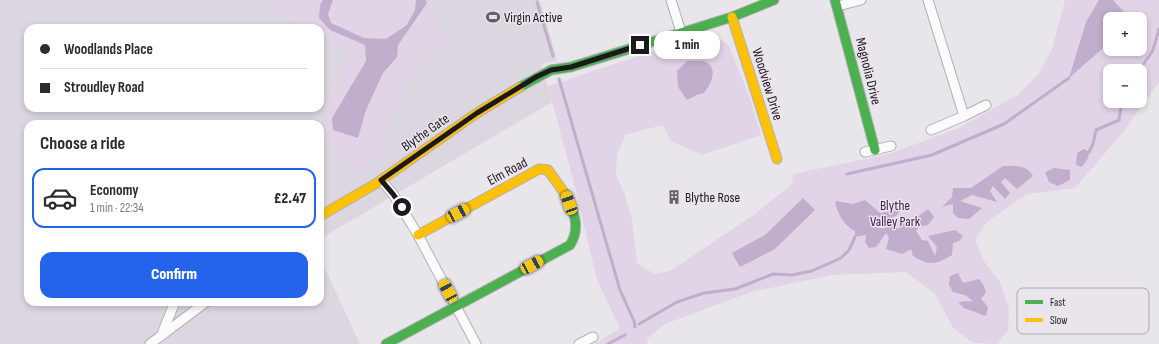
<!DOCTYPE html>
<html lang="en">
<head>
<meta charset="utf-8">
<style>
  :root { --surface:#fff; --page:#f7f7f7; --text:#2b2b33; --muted:#7c7c81; --line:#e1e1e2; --accent:#2563eb }
  body { margin:0; font-family:"Sofia Sans Condensed",sans-serif; background:var(--page); color:var(--text); height:100vh; display:flex; flex-direction:column; font-size:15px; white-space:nowrap }
  * { box-sizing:border-box; margin:0 }
  p { font-size:13px; color:var(--muted) }
  .icon { flex:none; width:22px; height:22px; fill:none; stroke:currentColor; stroke-width:2; stroke-linecap:round; stroke-linejoin:round }
  .map { position:relative; flex:1; overflow:hidden }
  .details { position:absolute; left:24px; top:120px; width:300px; height:186px; display:flex; flex-direction:column; background:var(--surface); border-radius:12px; box-shadow:0 2px 6px #0003 }
  .details>* { flex:none }
  .top-card { position:absolute; left:24px; top:24px; width:300px; height:88px; border-radius:12px; box-shadow:0 2px 6px #0003; display:grid; align-content:center; height:88px; padding:0 16px; background:var(--surface) }
  .buttons { position:absolute; left:1103px; top:12px; display:grid; gap:8px }
  .buttons a { display:grid; place-items:center; width:44px; height:44px; border-radius:8px; background:var(--surface); box-shadow:0 2px 6px #0003; font-size:20px }
  .end { position:absolute; width:18px; height:18px; margin:-9px; border:5px solid #1b191c; background:#fff; box-shadow:0 0 0 2px #fff }
  .from { border-radius:50% }
  .bubble { position:absolute; height:28px; border-radius:12px; background:var(--surface); box-shadow:0 2px 6px #0003; font-size:13px; font-weight:800; line-height:28px; text-align:center }
  .car { position:absolute; width:12px; height:24px; margin:-12px -6px; border-radius:5px; box-shadow:0 0 3px 1px #0007; background:linear-gradient(#f5c518 24%,#345 0 40%,#f5c518 0 76%,#345 0 86%,#f5c518 0) }
  .top-card b { display:flex; align-items:center; gap:14px; height:38px; font-size:15px }
  .top-card b+b { border-top:1px solid var(--line) }
  .top-card i { width:10px; height:10px; background:var(--text) }
  ul { padding:0; list-style:none }
  li { display:flex; align-items:center; gap:12px; height:60px; margin:0 8px 6px; padding:0 8px; border:2px solid transparent; border-radius:12px }
  li div { flex:1 }
  li b { display:block; font-size:15px }
  li em { font-style:normal; font-weight:800 }
  li.current { border-color:var(--accent) }
  li>.icon { width:36px; height:36px; stroke-width:1.5 }
  h2 { padding:0 16px; font-size:18px; line-height:48px }
  .cta { display:flex; gap:8px; margin-top:auto; padding:8px 16px }
  .cta a { flex:1; height:46px; border-radius:12px; background:var(--accent); color:#fff; font-size:16px; font-weight:800; line-height:46px; text-align:center }
  .map>svg:first-child { display:block }
  .built { fill:#dcd6e0; fill-rule:evenodd }
  .green { fill:#e0d4e6; fill-rule:evenodd }
  .water { fill:#c1adcc }
  .lines { fill:none; stroke-linecap:round; stroke-linejoin:round }
  .stream { stroke:#c1adcc; stroke-width:3 }
  .street-casing { stroke:#b3b0b4; stroke-width:11 }
  .fast-casing { stroke:#b3b0b4; stroke-width:11 }
  .slow-casing { stroke:#b3b0b4; stroke-width:11 }
  .street { stroke:#fcfbfc; stroke-width:9 }
  .fast { stroke:#4caf50; stroke-width:9 }
  .slow { stroke:#ffc107; stroke-width:9 }
  .route { stroke:#1b191c; stroke-width:5 }
  .labels { text-anchor:middle; stroke-width:3; stroke-linejoin:round; paint-order:stroke }
  .poi-label { font-size:14px; fill:#1b191c; stroke:#eae5ec; text-anchor:start }
  .street-label { font-size:14px; fill:#1b191c; stroke:#eae5ec }
  .park-label { font-size:14px; fill:#401d51; stroke:#eae5ec }
  .key { fill:#eae5ec; stroke:#aca8ae; stroke-width:1 }
  .key-label { font-size:11px; fill:#1b191c }
</style>
</head>
<body>
<div class="map">
<svg width="1159" height="344" viewBox="0 0 1159 344">
  <rect width="100%" height="100%" fill="#e9e6eb"/>
  <path class="built" d="M 0,0 L 540,0 L 557,60 L 541,64 L 552,102 L 320,239 L 320,124 L 28,124 L 28,302 L 320,302 L 320,258 L 360,344 L 0,344 ZM 28,28 L 320,28 L 320,108 L 28,108 Z"/>
  <path class="green" d="M 270,0 L 431,0 L 446,42 L 424,53 L 409,79 L 384,138 L 391,147 L 355,172 L 348,154 L 322,143 L 326,100 L 352,57 L 320,36 L 320,28 L 307,28 L 269,4 Z
    M 1065,0 L 1159,0 L 1159,82 L 1124,131 L 1075,188 L 1027,194 L 987,222 L 975,239 L 984,261 L 1000,282 L 1009,309 L 1008,331 L 996,344 L 973,343 L 953,328 L 935,294 L 906,272 L 832,275 L 751,292 L 665,324 L 647,339 L 648,344 L 595,344 L 620,328 L 597,280 L 575,187 L 548,86 L 702,35 L 714,34 L 729,46 L 750,98 L 761,135 L 702,155 L 671,141 L 663,125 L 625,135 L 617,155 L 616,175 L 624,192 L 632,220 L 637,263 L 654,274 L 670,271 L 755,214 L 792,184 L 793,174 L 889,154 L 959,128 L 1019,94 L 1039,73 L 1052,49 ZM 1110,19 L 1140,19 L 1140,49 L 1110,49 ZM 1110,71 L 1140,71 L 1140,101 L 1110,101 Z"/>
  <path class="water" d="M 323,0 L 333,0 L 328,14 L 331,23 L 364,38 L 386,39 L 407,25 L 415,10 L 416,0 L 426,0 L 427,3 L 398,45 L 397,57 L 383,73 L 366,110 L 358,138 L 333,130 L 332,118 L 366,61 L 365,45 L 330,30 L 319,18 L 320,5 Z
    M 1099,0 L 1113,0 L 1124,12 L 1123,19 L 1110,19 L 1110,42 L 1069,78 L 1086,22 Z
    M 687,61 C 691,61 699,60 703,61 C 720,67 711,84 704,93 L 697,95 L 687,100 L 678,87 L 677,71 Z
    M 1084,149 L 1089,152 L 1088,158 L 1082,167 L 1076,165 L 1077,153 Z
    M 1003,166 C 1015,166 1026,164 1033,176 L 1017,189 L 1005,178 L 1001,182 L 1010,193 L 1005,199 L 993,186 L 990,191 L 997,202 L 972,195 L 960,201 L 982,208 L 969,219 L 958,218 L 953,213 L 953,204 L 942,207 L 952,197 L 953,188 L 971,188 Z
    M 1054,168 L 1070,170 L 1070,180 L 1058,186 L 1049,182 L 1045,172 Z
    M 803,198 L 815,210 L 775,249 L 740,267 L 732,253 L 765,235 Z
    M 865,200 L 880,213 L 902,209 L 896,216 L 874,223 L 877,228 L 885,228 L 891,224 L 898,229 L 904,219 L 913,220 L 928,209 L 934,217 L 928,225 L 919,227 L 916,231 L 922,240 L 928,241 L 935,256 L 937,247 L 928,236 L 955,230 L 963,236 L 959,241 L 953,243 L 952,255 C 936,265 929,266 913,256 L 911,249 L 902,254 L 886,249 L 889,238 L 886,233 L 876,247 L 869,248 L 865,242 L 866,235 L 855,237 L 855,231 C 844,226 837,213 835,201 L 853,204 Z
    M 958,273 L 963,283 L 979,279 L 984,286 L 986,292 L 981,299 L 988,307 L 986,316 L 964,308 L 958,302 L 973,301 L 965,295 L 953,292 L 949,285 L 950,276 Z"/>
  <g class="lines">
    <path class="stream" d="M 537,2 L 553,56
      M 1139,71 L 1153,50 L 1159,29
      M 559,79 L 620,290 L 634,321 L 635,327
      M 1140,94 L 1142,97 L 1140,98
      M 1133,101 L 1136,101
      M 1089,152 L 1093,144 L 1096,130 L 1119,120 L 1122,101
      M 847,174 L 932,155 L 1004,124 L 1069,78
      M 639,324 L 677,302 L 704,293 L 735,289 L 773,274 L 792,275 L 812,271 L 841,258 L 849,250 L 855,237
      M 608,344 L 625,335"/>
    <defs>
      <path id="street" d="M 671,0 L 681,32
        M 928,0 L 964,116
        M 838,6 L 861,0
        M 931,130 L 964,116 L 986,105
        M 865,152 L 891,146
        M 381,180 L 393,194 L 418,235 L 476,344
        M 161,336 L 175,302
        M 150,344 L 206,302
        M 579,344 L 593,337"/>
      <path id="fast" d="M 835,0 L 875,150
        M 520,87 L 551,70 L 571,67 L 732,17 L 774,0
        M 386,344 L 570,245 C 581,228 574,211 565,194"/>
      <path id="slow" d="M 732,17 L 777,159
        M 320,216 L 377,183 L 477,113 L 520,87
        M 418,235 L 539,169 L 548,170 L 565,194"/>
    </defs>
    <use href="#street" class="street-casing"/>
    <use href="#fast" class="fast-casing"/>
    <use href="#slow" class="slow-casing"/>
    <use href="#street" class="street"/>
    <use href="#fast" class="fast"/>
    <use href="#slow" class="slow"/>
  </g>
  <g class="lines">
    <path class="route" d="M 402,207 L 393,194 L 381,180 L 477,113 L 536,77 L 551,70 L 571,67 L 640,45"/>
  </g>
  <defs>
    <symbol id="stadium-bare" viewBox="-9 -9 18 18"><path d="M0-5a6.5 5 0 1 0 0 10a6.5 5 0 1 0 0-10ZM-3.5-1.8h7v3.6h-7Z" fill="#636164" stroke="#eae5ec" stroke-width="2.5" paint-order="stroke"/></symbol>
    <symbol id="building-bare" viewBox="-9 -9 18 18"><path d="M-4-6H4V6H1V3H-1V6H-4ZM-2.5-4.3h1.7v1.8h-1.7ZM.8-4.3h1.7v1.8H.8ZM-2.5-1h1.7V.8h-1.7ZM.8-1h1.7V.8H.8Z" fill="#636164" stroke="#eae5ec" stroke-width="2.5" paint-order="stroke"/></symbol>
  </defs>
  <g fill-rule="evenodd">
    <use href="#stadium-bare" x="483" y="7" width="20" height="20"/>
    <use href="#building-bare" x="664" y="187" width="20" height="20"/>
  </g>
  <g class="labels">
    <g class="poi-label">
      <text x="504" y="22">Virgin Active</text>
      <text x="685" y="202">Blythe Rose</text>
    </g>
    <g class="street-label">
      <text transform="translate(869 71) rotate(76)" y="5">Magnolia Drive</text>
      <text transform="translate(768 84) rotate(73)" y="5">Woodview Drive</text>
      <text transform="translate(425 132) rotate(-35)" y="5">Blythe Gate</text>
      <text transform="translate(507 171) rotate(-28)" y="5">Elm Road</text>
    </g>
    <g class="park-label">
      <text x="895" y="210">Blythe<tspan x="895" dy="16">Valley Park</tspan></text>
    </g>
  </g>
  <rect x="1017" y="288" width="132" height="46" rx="6" class="key"/>
  <rect x="1025" y="300" width="18" height="4" fill="#4caf50"/>
  <rect x="1025" y="318" width="18" height="4" fill="#ffc107"/>
  <g class="key-label">
    <text x="1050" y="306">Fast</text>
    <text x="1050" y="324">Slow</text>
  </g>
</svg>
<div class="buttons">
<a>+</a>
<a>−</a>
</div>
<i class="end from" style="left:402px;top:207px"></i>
<i class="end" style="left:640px;top:45px"></i>
<div class="bubble" style="left:654px;top:31px;width:66px">1 min</div>
<i class="car" style="left:569px;top:203px;rotate:340deg"></i>
<i class="car" style="left:458px;top:213px;rotate:62deg"></i>
<i class="car" style="left:532px;top:265px;rotate:62deg"></i>
<i class="car" style="left:448px;top:291px;rotate:332deg"></i>
<div class="top-card">
<b><i class="from"></i>Woodlands Place</b>
<b><i></i>Stroudley Road</b>
</div>
<section class="details">
<h2>Choose a ride</h2>
<ul>
<li class="current"><svg class="icon" aria-label="car" viewBox="0 0 24 24"><path d="M5 17H2v-5l4-1 3-4h7l3 4 3 1v5h-3M9 17h6M6 11h13"/><circle cx="7" cy="17" r="2"/><circle cx="17" cy="17" r="2"/></svg><div><b>Economy</b><p>1 min · 22:34</p></div><em>£2.47</em></li>
</ul>
<div class="cta"><a>Confirm</a></div>
</section>
</div>
</body>
</html>
